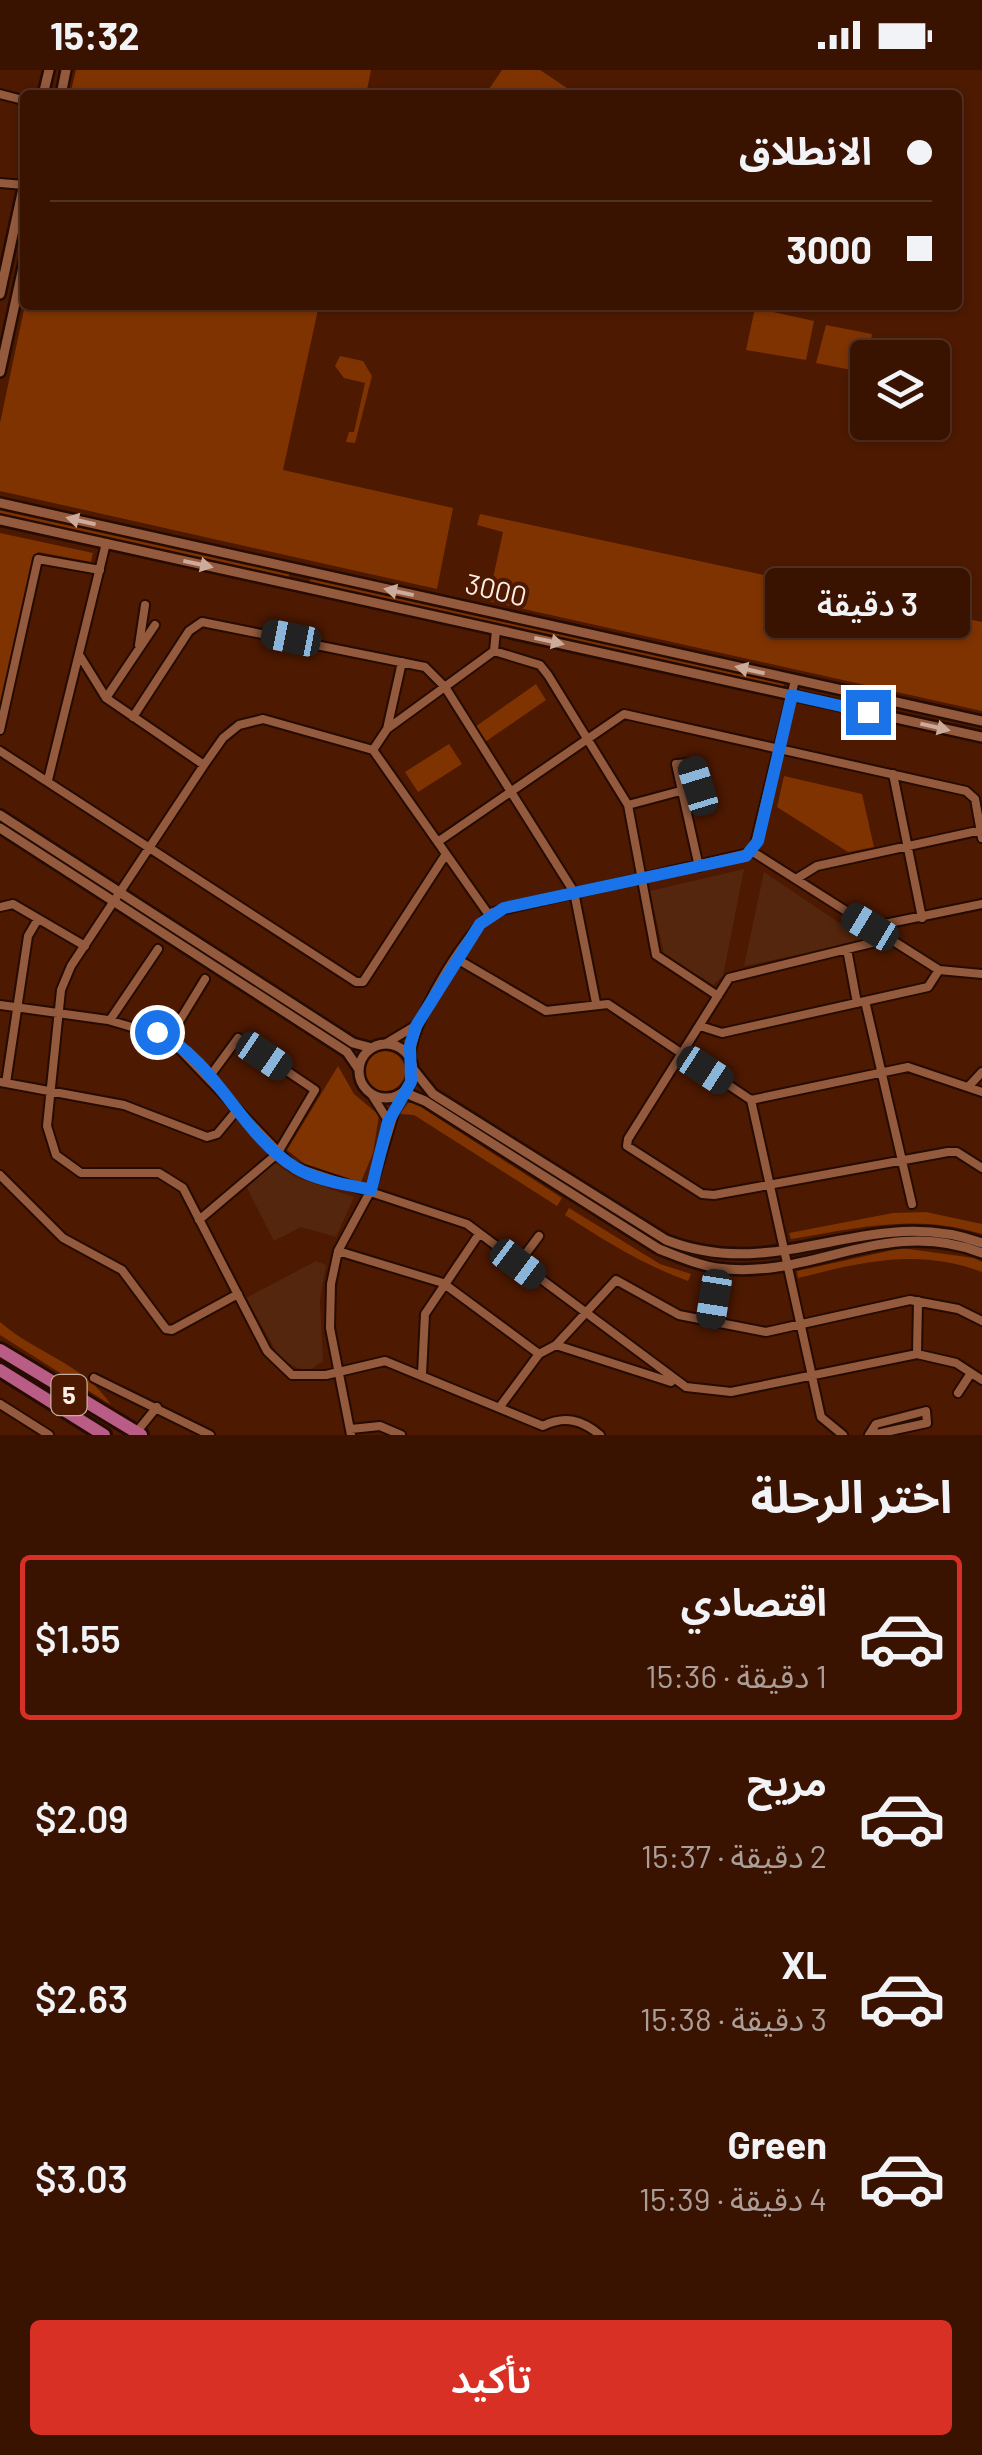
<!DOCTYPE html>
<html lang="ar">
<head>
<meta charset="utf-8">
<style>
  :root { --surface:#3a1300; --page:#45200f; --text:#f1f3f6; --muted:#ab9e99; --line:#543222; --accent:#d93025 }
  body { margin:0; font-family:Barlow,"Noto Sans Arabic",sans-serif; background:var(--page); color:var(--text); direction:rtl; height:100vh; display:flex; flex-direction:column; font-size:38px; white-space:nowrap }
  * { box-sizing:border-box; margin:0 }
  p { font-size:32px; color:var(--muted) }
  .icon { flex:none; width:55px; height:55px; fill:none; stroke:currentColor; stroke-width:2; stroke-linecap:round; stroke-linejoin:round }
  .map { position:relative; height:1365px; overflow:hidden; direction:ltr }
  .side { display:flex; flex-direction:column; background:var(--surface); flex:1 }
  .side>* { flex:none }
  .guide { position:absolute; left:20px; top:20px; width:942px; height:220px; border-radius:10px; box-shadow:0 2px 8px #0004,0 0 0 2px var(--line); direction:rtl; display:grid; align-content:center; height:220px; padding:0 30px; background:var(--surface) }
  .controls { position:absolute; left:850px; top:270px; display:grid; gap:20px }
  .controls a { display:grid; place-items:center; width:100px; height:100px; border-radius:10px; background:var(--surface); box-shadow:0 2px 8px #0004,0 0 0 2px var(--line); font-size:50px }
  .end { position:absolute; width:45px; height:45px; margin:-22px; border:12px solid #1a73e8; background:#fff; box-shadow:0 0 0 5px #fff }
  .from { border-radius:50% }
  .bubble { position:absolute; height:70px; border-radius:10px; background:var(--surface); box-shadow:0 2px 8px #0004,0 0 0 2px var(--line); font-size:32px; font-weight:600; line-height:70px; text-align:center; direction:rtl }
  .car { position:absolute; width:30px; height:60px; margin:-30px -15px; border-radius:12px; box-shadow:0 0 8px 2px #0007; background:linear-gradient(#222 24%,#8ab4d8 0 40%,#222 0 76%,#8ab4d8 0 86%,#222 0) }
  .guide b { display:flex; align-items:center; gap:35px; height:95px; font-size:38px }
  .guide b+b { border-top:2px solid var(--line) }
  .guide i { width:25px; height:25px; background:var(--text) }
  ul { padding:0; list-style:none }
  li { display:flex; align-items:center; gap:30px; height:165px; margin:0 20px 15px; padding:0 10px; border:5px solid transparent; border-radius:10px }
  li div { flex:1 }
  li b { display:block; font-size:38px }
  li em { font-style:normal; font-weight:600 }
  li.on { border-color:var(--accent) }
  li>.icon { width:90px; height:90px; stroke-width:1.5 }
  h2 { padding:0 30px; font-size:45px; line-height:120px }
  .button { display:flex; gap:20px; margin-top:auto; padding:20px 30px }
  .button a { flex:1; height:115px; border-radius:10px; background:var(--accent); color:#fff; font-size:40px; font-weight:600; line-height:115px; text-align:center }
  .status { display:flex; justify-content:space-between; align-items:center; height:70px; padding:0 50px; background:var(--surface); direction:ltr }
  .status svg { height:28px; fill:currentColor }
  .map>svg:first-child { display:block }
  .built { fill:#55260e }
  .green { fill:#7f3301 }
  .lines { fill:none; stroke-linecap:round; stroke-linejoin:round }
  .minor-casing { stroke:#260b01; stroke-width:12 }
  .tertiary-casing { stroke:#260b01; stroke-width:14 }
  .trunk-casing { stroke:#260b01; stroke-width:18 }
  .minor { stroke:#945a3e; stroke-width:8 }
  .tertiary { stroke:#945a3e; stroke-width:9 }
  .trunk { stroke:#b95c86; stroke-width:12 }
  .oneway { fill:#cdab9b }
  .route { stroke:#1a73e8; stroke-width:12 }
  .labels { text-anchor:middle; stroke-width:8; stroke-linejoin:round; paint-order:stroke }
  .shield { fill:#4d1900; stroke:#c8aea2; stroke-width:2.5 }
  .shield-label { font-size:25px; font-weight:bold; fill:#fceee7 }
  .street-label { font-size:28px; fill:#fceee7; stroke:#4d1900 }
</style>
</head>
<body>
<div class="status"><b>15:32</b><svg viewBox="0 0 49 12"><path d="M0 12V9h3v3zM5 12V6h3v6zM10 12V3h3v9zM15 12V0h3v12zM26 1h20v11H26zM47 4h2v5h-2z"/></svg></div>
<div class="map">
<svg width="982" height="1365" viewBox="0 0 982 1365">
  <rect width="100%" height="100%" fill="#4d1900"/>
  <path class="built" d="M 744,799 L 723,906 L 713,915 L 664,884 L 650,821 Z
    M 764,802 L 866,871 L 744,896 Z
    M 273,1092 L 297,1108 L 354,1127 L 336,1167 L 301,1157 L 274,1171 L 245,1114 Z
    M 316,1191 L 326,1195 L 320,1230 L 323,1291 L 310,1300 L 300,1299 L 281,1290 L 246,1228 Z"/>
  <path class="green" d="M 76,0 L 371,0 L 366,25 L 70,25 Z
    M 502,0 L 540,0 L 567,18 L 563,25 L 485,25 Z
    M 25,235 L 319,235 L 283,400 L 453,438 L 437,519 L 0,421 L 0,353 Z
    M 755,238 L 814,251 L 806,290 L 746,280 Z
    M 826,255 L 872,264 L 867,303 L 816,293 Z
    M 340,286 L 363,291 L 372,306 L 355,373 L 346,372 L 349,362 L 354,362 L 365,313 L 344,308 L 335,296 Z
    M 0,439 L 289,502 L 289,507 L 0,444 Z
    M 480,444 L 982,552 L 982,641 L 488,531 L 503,462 L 477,455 Z
    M 0,463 L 93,483 L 91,492 L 38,482 L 0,647 Z
    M 312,508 L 784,613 L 783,618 L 309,512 Z
    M 536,614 L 546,630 L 485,672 L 475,657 Z
    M 449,674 L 462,694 L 418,722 L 405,702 Z
    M 784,706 L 862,724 L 874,777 L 848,782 L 777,737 Z
    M365 1001a20 20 0 1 1 40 0a20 20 0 1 1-40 0Z
    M 338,996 L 354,1024 L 379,1045 L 373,1083 L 361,1112 L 310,1098 L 287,1080 Z
    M 408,1033 L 415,1033 L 562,1128 L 557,1136 L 414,1045 L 400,1044 Z
    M 569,1138 L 660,1194 L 691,1204 L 688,1211 C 644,1195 605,1171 565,1145 Z
    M 926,1142 L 982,1154 L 982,1164 C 915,1143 858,1158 791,1169 L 789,1163 L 893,1143 Z
    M 902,1178 L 974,1188 L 982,1192 L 982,1202 C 918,1178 862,1192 798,1208 L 797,1201 Z
    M 0,1252 C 35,1283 85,1294 111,1335 L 0,1265 Z"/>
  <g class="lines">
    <defs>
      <path id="minor" d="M 0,24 L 23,30
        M 0,113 L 24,115
        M 139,575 L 145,535
        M 494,581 L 540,595 L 548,605 L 628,735 L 656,885 L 718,926
        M 80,586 L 106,628 L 204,695
        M 106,628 L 155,555
        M 133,647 L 189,561 L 202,552 L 425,597 L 445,617 L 574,822 L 596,933
        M 387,659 L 402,592
        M 0,660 L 38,489 L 100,500
        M 373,680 L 387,659 L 494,581 L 496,560
        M 0,681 L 356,912 L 363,912 L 446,784
        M 893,704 L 922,848
        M 48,710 L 106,473
        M 628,735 L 699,716 L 692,693 L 676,694 L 699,797
        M 439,771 L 624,644 L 966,721 L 975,729 L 982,768
        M 753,782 L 939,900 L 982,904
        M 796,809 L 817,796 L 982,760
        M 0,837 L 13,834 L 85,876
        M 489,845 L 373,680 L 263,649 L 239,655 L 223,668 L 204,695 L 71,896 L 61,920 L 47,1056 L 56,1085 L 81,1103 L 159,1103 L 183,1118 L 267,1281 L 292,1305 L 326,1305 L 385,1291 L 543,1356 C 565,1345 582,1350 600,1365
        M 870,857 L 982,834
        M 888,869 L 729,908 L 628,1069 L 627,1076 L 702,1124 L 714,1125 L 948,1082 L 957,1082 L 982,1098
        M 847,879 L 857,933
        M 457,889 L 546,941 L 608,934 L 751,1030 L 821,1347 L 843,1365
        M 865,931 L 912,1134
        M 0,935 L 108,950 L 169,968 L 292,1096 L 467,1154 L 686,1317 L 731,1322 L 917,1284 L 956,1293 L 982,1310
        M 110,950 L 158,879
        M 700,956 L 722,963 L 928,917 L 939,900
        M 169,968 L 205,909
        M 385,974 L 415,956
        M 411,990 C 408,956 465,863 493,842 L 753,782 L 795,610
        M 0,1012 L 124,1035 L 207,1067 L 217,1064 L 237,1040
        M 6,1013 L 28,866 L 38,849
        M 970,1015 L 982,1002
        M 372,1025 L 389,1052
        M 751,1030 L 908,997 L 982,1022
        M 0,1105 L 63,1168 L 122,1200 L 166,1259 L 172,1260 L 238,1224
        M 199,1150 L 277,1084 L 315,1020 L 238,968 L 210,1006
        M 338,1181 L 443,1213 L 539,1284
        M 518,1194 L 539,1166
        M 710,1253 L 718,1198
        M 556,1275 L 671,1312
        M 917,1284 L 918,1231
        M 422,1304 L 425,1244 L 479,1164
        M 94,1308 L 210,1365
        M 958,1323 L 971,1303
        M 0,1334 L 49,1365
        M 499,1338 L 539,1284 L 556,1275 L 616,1210 L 679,1245 L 766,1262 L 910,1230 L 958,1239 L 982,1251
        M 139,1359 L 157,1337
        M 351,1359 L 380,1356 L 401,1365
        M 351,1365 L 330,1258 L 331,1214 L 338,1181 L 371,1120 L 400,1024
        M 869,1365 L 876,1354 L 926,1341 L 927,1353 L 872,1365"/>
      <path id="tertiary" d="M 43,25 L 49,0
        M 61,25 L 66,0
        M 0,224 L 25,109
        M 0,302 L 25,188
        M 0,433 L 982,651
        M 0,450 L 982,667
        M 0,745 L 353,973 L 372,978
        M 0,758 L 347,982 L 358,998
        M359 1001a27 27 0 1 1 54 0a27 27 0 1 1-54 0Z
        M 413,999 L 433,1024 L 666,1170 C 780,1215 871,1132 982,1173
        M 403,1022 L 425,1031 L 659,1179 C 677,1186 697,1195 717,1198 C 811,1211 884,1145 982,1183"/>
      <path id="trunk" d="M 0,1280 L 141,1365
        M 0,1300 L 104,1365"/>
    </defs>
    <use href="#minor" class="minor-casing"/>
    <use href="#tertiary" class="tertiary-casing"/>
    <use href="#trunk" class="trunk-casing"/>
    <use href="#minor" class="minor"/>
    <use href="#tertiary" class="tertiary"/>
    <use href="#trunk" class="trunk"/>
  </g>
  <defs><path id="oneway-solid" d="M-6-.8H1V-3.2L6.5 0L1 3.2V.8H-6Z" transform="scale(2.5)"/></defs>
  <g class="oneway">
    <use href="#oneway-solid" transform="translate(81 451) rotate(-167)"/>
    <use href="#oneway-solid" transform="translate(198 494) rotate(12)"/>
    <use href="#oneway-solid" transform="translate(399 522) rotate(-168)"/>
    <use href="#oneway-solid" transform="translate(549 571) rotate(12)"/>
    <use href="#oneway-solid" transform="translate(750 600) rotate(-167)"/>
    <use href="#oneway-solid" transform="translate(935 657) rotate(13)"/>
  </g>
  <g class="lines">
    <path class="route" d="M 157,962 C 217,991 240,1064 296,1098 C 318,1111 346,1114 371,1120 L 388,1052 L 411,1012 L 410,975 L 416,956 L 480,854 L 504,838 L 746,786 L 758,771 L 792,625 L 868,642"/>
  </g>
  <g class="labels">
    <rect class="shield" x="51.5" y="1305" width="35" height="40" rx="8"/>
    <g class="shield-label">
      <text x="69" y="1334">5</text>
    </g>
    <g class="street-label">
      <text transform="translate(496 520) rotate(13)" y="10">3000</text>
    </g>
  </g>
</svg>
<div class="controls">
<a><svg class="icon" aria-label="layers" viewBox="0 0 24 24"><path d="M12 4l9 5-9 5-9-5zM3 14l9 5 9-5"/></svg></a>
</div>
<i class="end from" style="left:157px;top:962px"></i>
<i class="end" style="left:868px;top:642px"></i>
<div class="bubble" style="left:765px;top:498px;width:205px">3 دقيقة</div>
<i class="car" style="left:291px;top:568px;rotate:281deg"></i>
<i class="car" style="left:698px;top:716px;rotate:343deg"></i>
<i class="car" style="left:870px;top:857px;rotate:301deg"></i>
<i class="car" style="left:264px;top:986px;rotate:124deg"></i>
<i class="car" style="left:705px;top:1000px;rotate:123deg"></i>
<i class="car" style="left:518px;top:1194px;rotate:127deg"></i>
<i class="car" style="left:714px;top:1229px;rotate:189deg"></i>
<div class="guide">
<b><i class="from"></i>الانطلاق</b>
<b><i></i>3000</b>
</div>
</div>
<section class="side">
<h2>اختر الرحلة</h2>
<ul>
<li class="on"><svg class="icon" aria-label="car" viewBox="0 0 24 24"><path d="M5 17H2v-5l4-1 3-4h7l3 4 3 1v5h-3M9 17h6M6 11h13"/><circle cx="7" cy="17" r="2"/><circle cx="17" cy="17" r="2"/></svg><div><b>اقتصادي</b><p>1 دقيقة · 15:36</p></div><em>$1.55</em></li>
<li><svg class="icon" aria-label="car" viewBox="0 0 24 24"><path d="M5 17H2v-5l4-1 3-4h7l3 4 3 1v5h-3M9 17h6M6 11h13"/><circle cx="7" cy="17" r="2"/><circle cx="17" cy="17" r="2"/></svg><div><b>مريح</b><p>2 دقيقة · 15:37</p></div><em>$2.09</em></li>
<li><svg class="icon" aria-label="car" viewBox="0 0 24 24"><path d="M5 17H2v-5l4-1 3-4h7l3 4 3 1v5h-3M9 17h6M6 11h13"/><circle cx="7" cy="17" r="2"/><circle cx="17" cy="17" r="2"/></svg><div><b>XL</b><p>3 دقيقة · 15:38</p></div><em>$2.63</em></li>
<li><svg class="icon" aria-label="car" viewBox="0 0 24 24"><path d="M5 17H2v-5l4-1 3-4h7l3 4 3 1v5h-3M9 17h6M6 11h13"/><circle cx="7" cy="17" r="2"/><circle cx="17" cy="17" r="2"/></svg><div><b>Green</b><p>4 دقيقة · 15:39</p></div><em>$3.03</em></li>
</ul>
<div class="button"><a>تأكيد</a></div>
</section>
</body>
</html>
